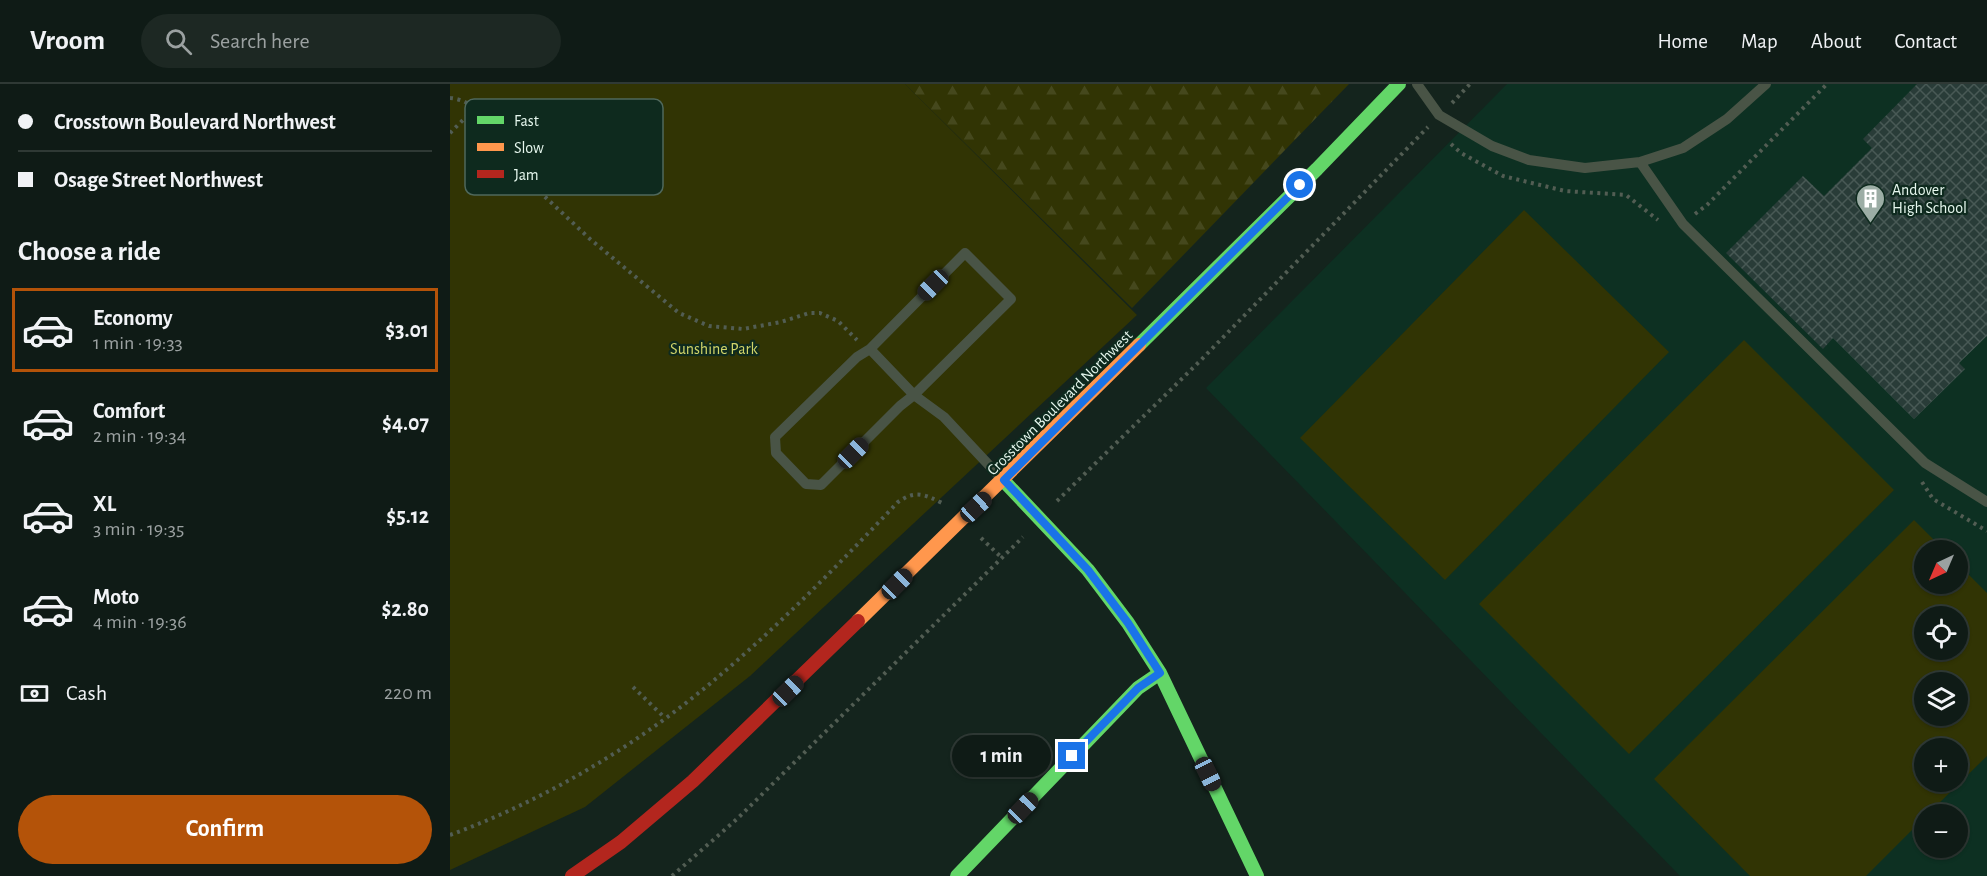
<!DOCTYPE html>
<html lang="en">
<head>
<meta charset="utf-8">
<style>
  :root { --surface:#0f1b16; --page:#1d2823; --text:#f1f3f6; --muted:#9ba1a1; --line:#2f3935; --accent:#b45309 }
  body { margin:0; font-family:"Alegreya Sans",sans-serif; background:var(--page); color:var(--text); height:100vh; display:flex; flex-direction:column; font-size:22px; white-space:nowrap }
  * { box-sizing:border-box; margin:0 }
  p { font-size:20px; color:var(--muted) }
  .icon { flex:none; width:33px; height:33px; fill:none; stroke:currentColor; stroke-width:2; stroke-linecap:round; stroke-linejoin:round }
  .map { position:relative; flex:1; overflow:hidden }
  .details { display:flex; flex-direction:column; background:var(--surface); width:450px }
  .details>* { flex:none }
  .hud { display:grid; align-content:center; height:132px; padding:0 18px; background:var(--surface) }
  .needle { width:39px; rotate:224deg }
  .tools { position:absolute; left:1464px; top:456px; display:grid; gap:12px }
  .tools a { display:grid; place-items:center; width:54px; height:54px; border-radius:50%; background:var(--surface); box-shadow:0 2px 4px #0004,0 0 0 2px var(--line); font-size:30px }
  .end { position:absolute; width:27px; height:27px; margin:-14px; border:8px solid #1a73e8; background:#fff; box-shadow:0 0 0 3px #fff }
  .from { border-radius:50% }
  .bubble { position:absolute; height:42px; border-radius:21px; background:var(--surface); box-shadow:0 2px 4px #0004,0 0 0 2px var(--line); font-size:20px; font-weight:700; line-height:42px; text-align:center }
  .car { position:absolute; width:18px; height:36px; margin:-18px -9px; border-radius:8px; box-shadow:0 0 4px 2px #0007; background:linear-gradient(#222 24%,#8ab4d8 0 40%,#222 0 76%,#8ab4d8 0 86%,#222 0) }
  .hud b { display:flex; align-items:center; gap:21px; height:57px; font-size:22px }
  .hud b+b { border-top:2px solid var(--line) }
  .hud i { width:15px; height:15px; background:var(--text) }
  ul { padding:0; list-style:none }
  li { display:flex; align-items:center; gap:18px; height:84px; margin:0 12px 9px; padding:0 6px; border:3px solid transparent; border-radius:0px }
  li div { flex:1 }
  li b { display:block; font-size:22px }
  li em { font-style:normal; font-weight:700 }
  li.selected { border-color:var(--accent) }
  li>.icon { width:54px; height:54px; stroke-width:1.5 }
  h2 { padding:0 18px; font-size:27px; line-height:72px }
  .pay { display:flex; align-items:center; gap:15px; height:66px; padding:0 18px; font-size:22px }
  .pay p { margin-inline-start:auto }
  .button { display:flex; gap:12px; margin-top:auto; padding:12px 18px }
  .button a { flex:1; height:69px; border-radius:36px; background:var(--accent); color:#fff; font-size:24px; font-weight:700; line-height:69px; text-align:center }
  header { display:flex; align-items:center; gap:36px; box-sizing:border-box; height:84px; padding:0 30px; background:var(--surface); border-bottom:2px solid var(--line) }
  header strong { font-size:28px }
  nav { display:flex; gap:33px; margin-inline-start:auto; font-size:21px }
  .search { width:420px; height:54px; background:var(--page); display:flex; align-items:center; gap:15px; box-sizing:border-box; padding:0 21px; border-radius:33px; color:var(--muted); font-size:22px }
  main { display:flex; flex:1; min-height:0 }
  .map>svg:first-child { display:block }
  .built { fill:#0d3022; fill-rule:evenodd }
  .green { fill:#313404; fill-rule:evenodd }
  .forest { fill:url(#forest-firs) }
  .building { fill:url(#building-cross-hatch) }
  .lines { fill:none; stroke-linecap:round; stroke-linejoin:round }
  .path { stroke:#525d53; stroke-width:4; stroke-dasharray:3 4.5; stroke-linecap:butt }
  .lane { stroke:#495446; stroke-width:10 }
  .fast { stroke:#63d668; stroke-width:14 }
  .slow { stroke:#ff974d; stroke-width:14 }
  .jam { stroke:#b3261e; stroke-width:14 }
  .route { stroke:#1a73e8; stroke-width:8 }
  .labels { text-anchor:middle; stroke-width:4.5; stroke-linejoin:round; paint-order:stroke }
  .poi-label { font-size:16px; fill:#e6f7ee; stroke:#0e2a1e; text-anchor:start }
  .park-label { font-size:16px; fill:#d1d56a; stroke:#0e2a1e }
  .street-label { font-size:16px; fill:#e6f7ee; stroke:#0e2a1e }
  .key { fill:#0e2a1e; stroke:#4f685c; stroke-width:1.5 }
  .key-label { font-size:16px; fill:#e6f7ee }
</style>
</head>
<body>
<header>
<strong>Vroom</strong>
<div class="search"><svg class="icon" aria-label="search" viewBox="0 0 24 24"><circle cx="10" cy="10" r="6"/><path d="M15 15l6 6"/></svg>Search here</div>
<nav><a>Home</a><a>Map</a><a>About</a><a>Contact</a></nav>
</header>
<main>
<section class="details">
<div class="hud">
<b><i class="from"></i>Crosstown Boulevard Northwest</b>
<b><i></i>Osage Street Northwest</b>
</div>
<h2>Choose a ride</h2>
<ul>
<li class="selected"><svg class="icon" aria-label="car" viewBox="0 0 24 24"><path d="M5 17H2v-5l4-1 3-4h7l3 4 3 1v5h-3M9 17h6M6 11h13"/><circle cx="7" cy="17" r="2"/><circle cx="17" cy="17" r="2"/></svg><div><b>Economy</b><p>1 min · 19:33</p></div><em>$3.01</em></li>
<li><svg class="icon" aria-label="car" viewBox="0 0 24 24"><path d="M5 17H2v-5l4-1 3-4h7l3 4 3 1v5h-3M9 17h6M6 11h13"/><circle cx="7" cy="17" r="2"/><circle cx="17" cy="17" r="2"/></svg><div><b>Comfort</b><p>2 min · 19:34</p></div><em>$4.07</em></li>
<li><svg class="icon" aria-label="car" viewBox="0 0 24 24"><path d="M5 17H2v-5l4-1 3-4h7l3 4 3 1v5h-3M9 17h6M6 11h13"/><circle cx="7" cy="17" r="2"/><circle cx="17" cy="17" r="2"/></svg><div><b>XL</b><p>3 min · 19:35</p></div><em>$5.12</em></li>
<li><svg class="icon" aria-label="car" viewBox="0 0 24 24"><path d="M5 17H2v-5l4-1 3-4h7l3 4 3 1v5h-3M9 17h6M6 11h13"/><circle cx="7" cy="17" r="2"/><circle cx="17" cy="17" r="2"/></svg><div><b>Moto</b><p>4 min · 19:36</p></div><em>$2.80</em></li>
</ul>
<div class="pay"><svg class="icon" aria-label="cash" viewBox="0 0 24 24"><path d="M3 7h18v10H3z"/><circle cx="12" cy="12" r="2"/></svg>Cash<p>220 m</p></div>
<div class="button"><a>Confirm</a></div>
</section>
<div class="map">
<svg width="1537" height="792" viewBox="0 0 1537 792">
  <defs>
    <pattern id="forest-firs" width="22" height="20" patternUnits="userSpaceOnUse" patternTransform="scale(1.5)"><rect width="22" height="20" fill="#313404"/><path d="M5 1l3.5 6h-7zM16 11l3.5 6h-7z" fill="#45481d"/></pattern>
    <pattern id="building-cross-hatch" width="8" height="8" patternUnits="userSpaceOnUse" patternTransform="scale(1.5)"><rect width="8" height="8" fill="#293c38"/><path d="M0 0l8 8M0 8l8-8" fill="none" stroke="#485955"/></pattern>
  </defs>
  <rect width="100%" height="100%" fill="#14241d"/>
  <path class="built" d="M 1057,0 L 1537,0 L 1537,792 L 1230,792 L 756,304 ZM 1474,466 L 1508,466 L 1508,500 L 1474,500 ZM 1474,532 L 1508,532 L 1508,566 L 1474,566 ZM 1474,598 L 1508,598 L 1508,632 L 1474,632 ZM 1474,664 L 1508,664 L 1508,698 L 1474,698 ZM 1474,730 L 1508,730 L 1508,764 L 1474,764 Z"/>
  <path class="green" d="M 0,0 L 455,0 L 687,231 L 300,592 L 135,723 L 0,786 Z
    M 1074,126 L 1219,268 L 995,496 L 850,354 Z
    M 1294,256 L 1444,406 L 1179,670 L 1029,520 Z
    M 1464,436 L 1494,466 L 1474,466 L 1474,500 L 1508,500 L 1508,480 L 1537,509 L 1537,672 L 1478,730 L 1474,730 L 1474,734 L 1416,792 L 1300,792 L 1204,695 ZM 1508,532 L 1508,566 L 1474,566 L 1474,532 ZM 1474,598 L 1508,598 L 1508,632 L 1474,632 ZM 1508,664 L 1508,698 L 1474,698 L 1474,664 Z"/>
  <path class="forest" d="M 455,0 L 899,0 L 682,224 Z"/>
  <path class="building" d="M 1467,0 L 1537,0 L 1537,252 L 1509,279 L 1515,285 L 1464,335 L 1383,254 L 1373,265 L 1276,169 L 1353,92 L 1374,112 L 1422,64 L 1413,55 Z"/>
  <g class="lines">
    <path class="path" d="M 0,14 C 14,15 29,24 34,37 C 38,47 39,56 44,65 L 140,155 L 229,229 L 259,242 L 293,245 L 331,238 L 359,229 L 370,229 L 388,237 L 407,256
      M 1002,19 L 1020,0
      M 0,49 L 24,25
      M 1001,60 L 1011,69 L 1053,92 L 1115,107 L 1176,111 L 1208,136
      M 1245,130 L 1257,121 L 1377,0
      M 1472,398 L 1483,415 L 1537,447
      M 607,417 L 750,277 L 978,43
      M 531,454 L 551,473
      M 183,603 L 215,634
      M 0,751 C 95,716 184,663 262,598 C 328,543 389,480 448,418 C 465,406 474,410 492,419
      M 222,792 L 287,735 L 573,453"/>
    <path class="lane" d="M 967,0 L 989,31 L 1042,62 L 1079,76 L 1135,84 L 1190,78 L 1233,64 L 1277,35 L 1316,0
      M 1190,78 L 1233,140 L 1475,379 L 1537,418
      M 420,265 L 515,169 L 561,215 L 464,311 L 450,322 L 371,401 L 356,400 L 326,369 L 325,353 L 407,273 L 420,265 L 464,311 L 494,333 L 551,394"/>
    <path class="fast" d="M 689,261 L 867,85 L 949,0
      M 553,396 L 638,486 L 678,539 L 710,589 L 807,792
      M 507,792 L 688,604 L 710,589"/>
    <path class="slow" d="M 408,537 L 689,261"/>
    <path class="jam" d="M 122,792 L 171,758 L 243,697 L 408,537"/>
  </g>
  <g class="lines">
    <path class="route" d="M 622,672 L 688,604 L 710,589 L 678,539 L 638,486 L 554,396 L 850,101"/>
  </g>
  <defs>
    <symbol id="building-pin" viewBox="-11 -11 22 30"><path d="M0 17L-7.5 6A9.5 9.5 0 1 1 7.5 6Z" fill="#9cada5" stroke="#0e2a1e"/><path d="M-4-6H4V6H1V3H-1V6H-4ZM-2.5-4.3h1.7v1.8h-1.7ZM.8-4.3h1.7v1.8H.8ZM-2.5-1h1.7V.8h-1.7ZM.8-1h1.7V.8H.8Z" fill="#fff"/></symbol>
  </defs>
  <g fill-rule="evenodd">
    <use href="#building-pin" x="1404" y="98" width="33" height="45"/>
  </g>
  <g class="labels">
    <g class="poi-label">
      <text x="1442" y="111">Andover<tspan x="1442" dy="18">High School</tspan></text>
    </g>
    <g class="park-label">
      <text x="264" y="270">Sunshine Park</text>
    </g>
    <g class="street-label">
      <text transform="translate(609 318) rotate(-45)" y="6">Crosstown Boulevard Northwest</text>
    </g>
  </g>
  <rect x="15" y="15" width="198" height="96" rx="9" class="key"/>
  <rect x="27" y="32" width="27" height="8" fill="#63d668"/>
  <rect x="27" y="59" width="27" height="8" fill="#ff974d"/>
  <rect x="27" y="86" width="27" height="8" fill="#b3261e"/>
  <g class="key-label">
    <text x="64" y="42">Fast</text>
    <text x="64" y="69">Slow</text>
    <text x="64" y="96">Jam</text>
  </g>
</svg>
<div class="tools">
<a><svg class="needle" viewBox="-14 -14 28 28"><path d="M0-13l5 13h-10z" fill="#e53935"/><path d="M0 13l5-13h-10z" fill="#9ba1a1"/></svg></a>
<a><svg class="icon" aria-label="locate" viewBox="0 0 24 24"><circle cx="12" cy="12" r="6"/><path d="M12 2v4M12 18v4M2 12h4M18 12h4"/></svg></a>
<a><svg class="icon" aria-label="layers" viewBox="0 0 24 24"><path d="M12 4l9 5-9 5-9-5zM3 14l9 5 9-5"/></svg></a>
<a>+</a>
<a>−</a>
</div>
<i class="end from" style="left:850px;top:101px"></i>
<i class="end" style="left:622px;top:672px"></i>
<div class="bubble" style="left:502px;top:651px;width:99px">1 min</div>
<i class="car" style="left:483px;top:201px;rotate:225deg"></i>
<i class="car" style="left:403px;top:369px;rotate:45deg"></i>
<i class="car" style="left:526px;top:423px;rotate:47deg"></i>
<i class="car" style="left:447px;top:500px;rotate:45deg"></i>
<i class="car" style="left:338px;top:607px;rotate:46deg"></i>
<i class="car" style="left:758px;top:690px;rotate:154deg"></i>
<i class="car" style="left:573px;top:724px;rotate:44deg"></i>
</div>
</main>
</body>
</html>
